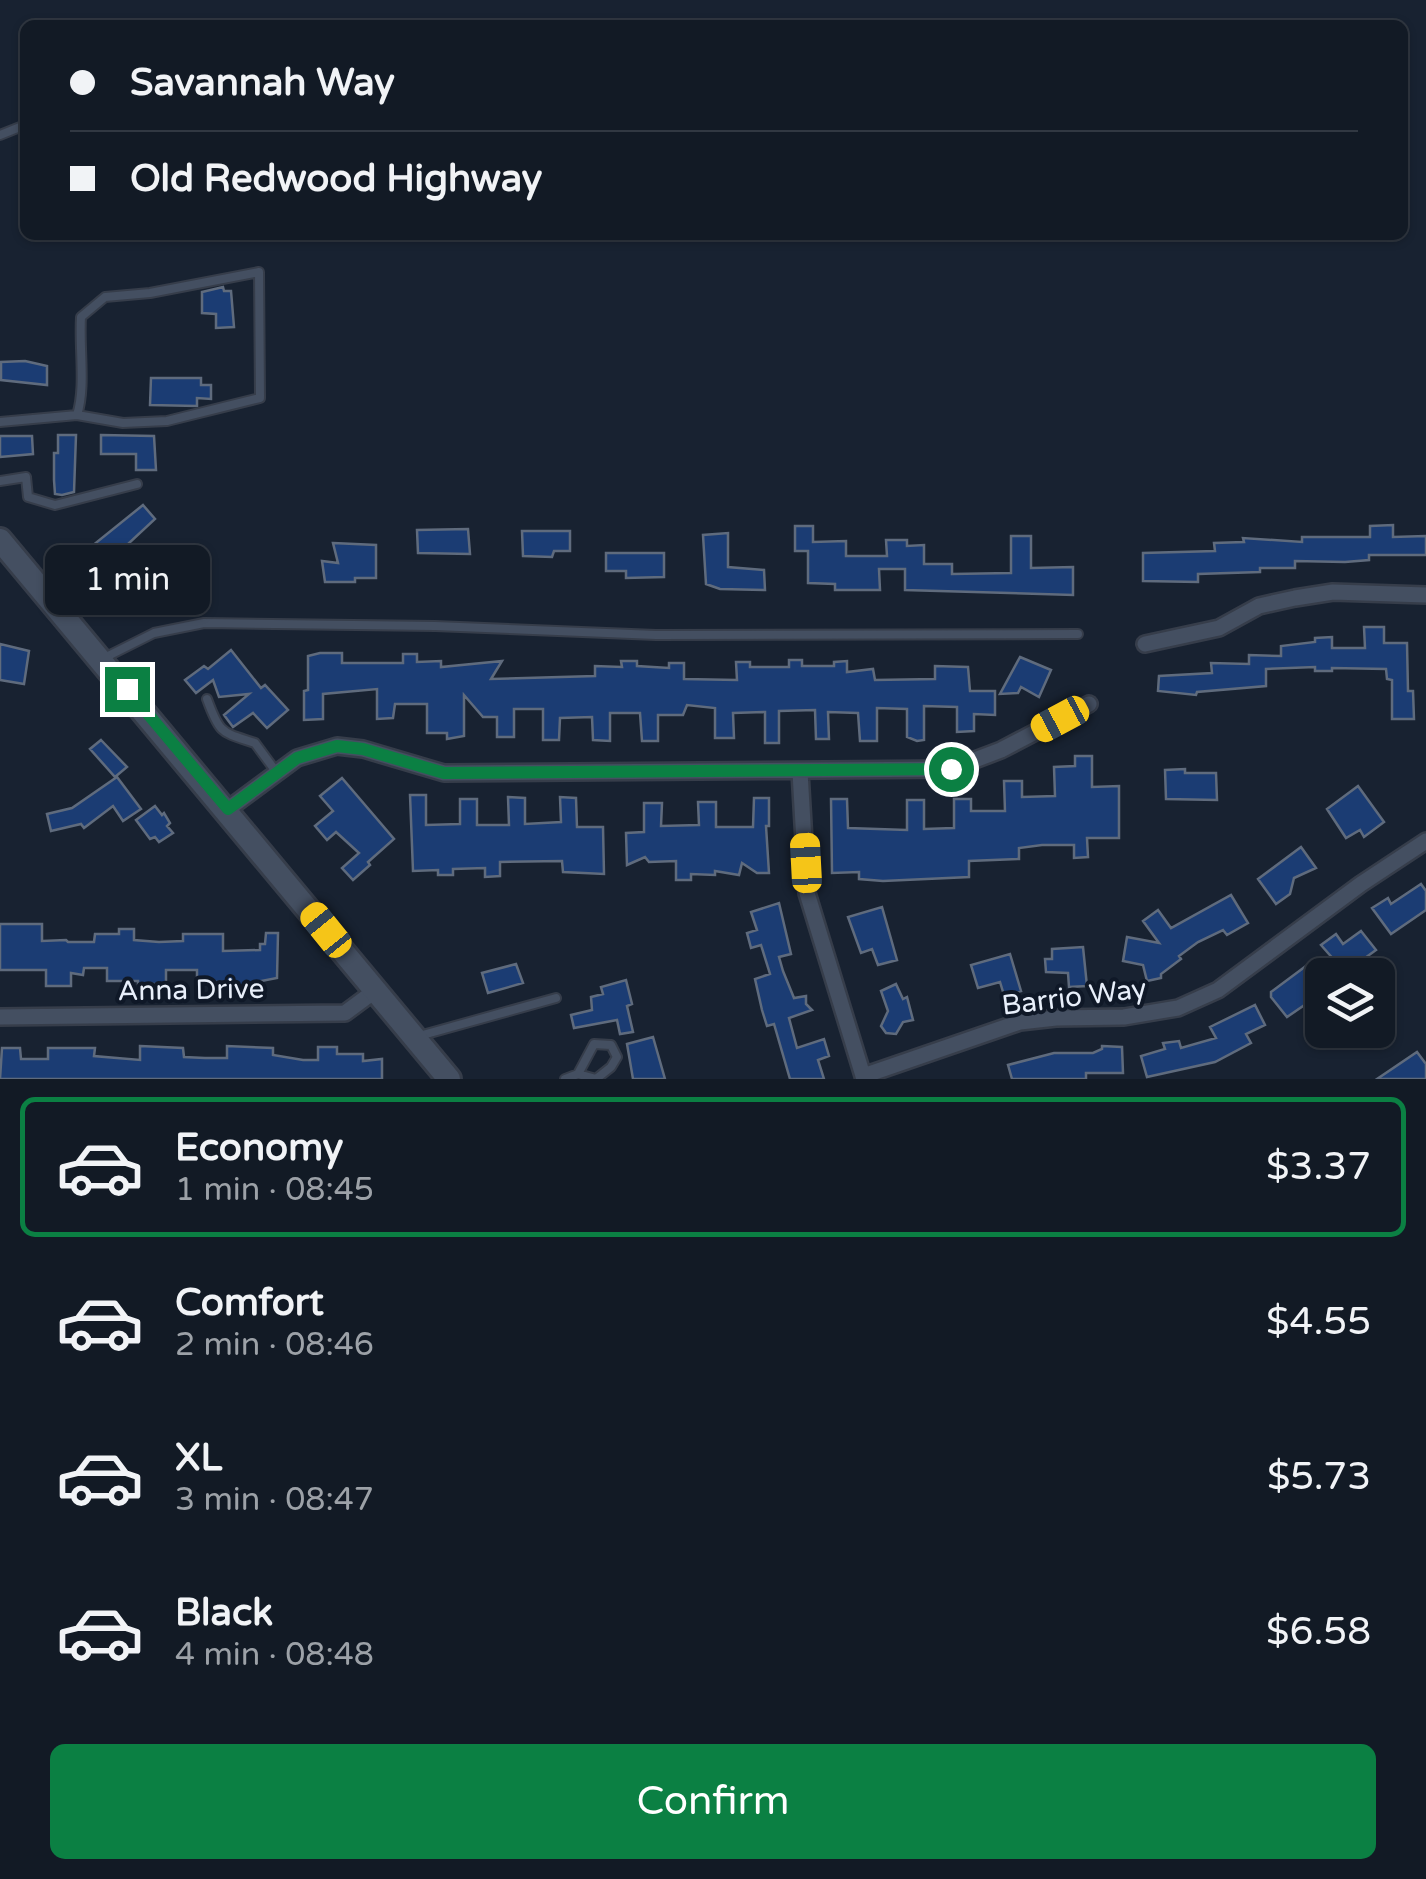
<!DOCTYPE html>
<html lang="en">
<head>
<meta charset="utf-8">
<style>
  :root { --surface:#121a25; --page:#1f2732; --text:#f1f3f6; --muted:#9ca1a7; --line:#313842; --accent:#0b8043 }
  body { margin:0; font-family:"Varela Round",sans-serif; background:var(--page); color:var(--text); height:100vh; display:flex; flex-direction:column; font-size:38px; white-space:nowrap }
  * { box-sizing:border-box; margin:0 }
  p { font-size:32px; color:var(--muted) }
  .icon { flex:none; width:55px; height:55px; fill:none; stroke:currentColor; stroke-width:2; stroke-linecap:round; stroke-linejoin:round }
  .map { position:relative; height:1079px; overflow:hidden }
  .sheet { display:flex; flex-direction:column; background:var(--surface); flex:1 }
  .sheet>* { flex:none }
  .guide { position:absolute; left:20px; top:20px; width:1388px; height:220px; border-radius:15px; box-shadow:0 2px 8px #0004,0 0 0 2px var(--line); display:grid; align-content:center; height:220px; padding:0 50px; background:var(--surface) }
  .controls { position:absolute; left:1305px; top:958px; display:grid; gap:20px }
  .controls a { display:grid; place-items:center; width:90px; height:90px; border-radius:15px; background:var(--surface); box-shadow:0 2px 8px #0004,0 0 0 2px var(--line); font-size:50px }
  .end { position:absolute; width:45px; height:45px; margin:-22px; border:12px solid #0b8043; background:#fff; box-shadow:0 0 0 5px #fff }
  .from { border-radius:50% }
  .bubble { position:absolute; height:70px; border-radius:15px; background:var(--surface); box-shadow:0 2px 8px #0004,0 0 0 2px var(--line); font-size:32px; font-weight:600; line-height:70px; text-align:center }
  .car { position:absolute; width:30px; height:60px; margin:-30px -15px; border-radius:12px; box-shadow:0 0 8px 2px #0007; background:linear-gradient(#f5c518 24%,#345 0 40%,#f5c518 0 76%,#345 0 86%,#f5c518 0) }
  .guide b { display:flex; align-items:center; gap:35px; height:95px; font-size:38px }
  .guide b+b { border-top:2px solid var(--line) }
  .guide i { width:25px; height:25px; background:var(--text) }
  ul { padding:18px 0 0; list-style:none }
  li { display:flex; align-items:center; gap:30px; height:140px; margin:0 20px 15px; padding:0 30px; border:5px solid transparent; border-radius:15px }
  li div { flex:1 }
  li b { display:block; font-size:38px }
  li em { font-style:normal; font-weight:600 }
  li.active { border-color:var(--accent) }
  li>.icon { width:90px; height:90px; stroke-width:1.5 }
  .cta { display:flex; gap:20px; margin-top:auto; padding:20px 50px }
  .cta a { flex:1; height:115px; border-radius:15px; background:var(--accent); color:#fff; font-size:40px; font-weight:600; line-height:115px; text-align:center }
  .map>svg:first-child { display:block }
  .building { fill:#1b3c73; stroke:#5f6b7d; stroke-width:2.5 }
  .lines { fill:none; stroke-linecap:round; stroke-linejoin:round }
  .lane-casing { stroke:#363d4a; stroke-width:12 }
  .street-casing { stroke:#363d4a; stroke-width:20 }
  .secondary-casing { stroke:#363d4a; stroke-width:28 }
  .lane { stroke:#444f61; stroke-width:8 }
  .street { stroke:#444f61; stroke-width:15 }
  .secondary { stroke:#444f61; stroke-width:22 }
  .route { stroke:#0b8043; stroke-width:12 }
  .labels { text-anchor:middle; stroke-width:8; stroke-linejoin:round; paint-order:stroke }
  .street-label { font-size:28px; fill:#e8effa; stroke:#0f1827 }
</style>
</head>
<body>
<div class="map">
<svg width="1426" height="1079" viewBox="0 0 1426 1079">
  <rect width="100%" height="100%" fill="#182231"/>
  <path class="building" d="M 223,287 L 224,291 L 231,291 L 234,327 L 216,328 L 216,314 L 202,313 L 202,292 Z
    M 25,361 L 47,366 L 47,385 L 1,380 L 1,362 Z
    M 151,378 L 201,378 L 201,385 L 211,385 L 211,399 L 197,398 L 197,406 L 150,405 Z
    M 58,435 L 76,435 L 74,492 L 62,495 L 55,494 L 54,480 L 54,453 L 58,453 Z
    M 101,435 L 154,436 L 156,470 L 136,470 L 136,454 L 101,454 Z
    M 0,436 L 32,436 L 33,454 L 0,457 Z
    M 143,505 L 155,519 L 99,571 L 82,554 Z
    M 1393,525 L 1393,537 L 1426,536 L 1426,555 L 1369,555 L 1369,560 L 1345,562 L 1295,561 L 1295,568 L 1260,568 L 1260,572 L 1198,574 L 1198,582 L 1143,581 L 1143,553 L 1215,551 L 1214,543 L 1244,542 L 1243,538 L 1302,542 L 1302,537 L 1370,537 L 1370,526 Z
    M 795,526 L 813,526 L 813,542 L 846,541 L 846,556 L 887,556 L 886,540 L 907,540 L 907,546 L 924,545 L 924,564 L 952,564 L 952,574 L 1011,573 L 1011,536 L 1031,536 L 1031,568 L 1073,567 L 1073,595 L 905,590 L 905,569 L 879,569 L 880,590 L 835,590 L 835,584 L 808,583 L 808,551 L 795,551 Z
    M 468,529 L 470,554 L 418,553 L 417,530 Z
    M 522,531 L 570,531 L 570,551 L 554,551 L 552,557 L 523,556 Z
    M 728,533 L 728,567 L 764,570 L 765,590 L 720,589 L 706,584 L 703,535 Z
    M 333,543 L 376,545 L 376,578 L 355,578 L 355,582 L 325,582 L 322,561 L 338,563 Z
    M 606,553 L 664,553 L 664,577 L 626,578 L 626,571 L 606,571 Z
    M 1364,627 L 1384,627 L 1384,643 L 1407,643 L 1408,691 L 1413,691 L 1414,719 L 1392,719 L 1392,680 L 1387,679 L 1386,669 L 1332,668 L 1332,671 L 1315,671 L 1315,667 L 1266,669 L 1266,686 L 1197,692 L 1196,695 L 1158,691 L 1159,676 L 1212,673 L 1211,663 L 1249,664 L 1249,655 L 1281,656 L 1281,646 L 1315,642 L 1315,638 L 1332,637 L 1332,648 L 1365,648 Z
    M 0,644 L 29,651 L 24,684 L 0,680 Z
    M 231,650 L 261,688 L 265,685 L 288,710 L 267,728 L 253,713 L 233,727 L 224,715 L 249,694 L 219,697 L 213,680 L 196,693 L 185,680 L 204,666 L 208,669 Z
    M 320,653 L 342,653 L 342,663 L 403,663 L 403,654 L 417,654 L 417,662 L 441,661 L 441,667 L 502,661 L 491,679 L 595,676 L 595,666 L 622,667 L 621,661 L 637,661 L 637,666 L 669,668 L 669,663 L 684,663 L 684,679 L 737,680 L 736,662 L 750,662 L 750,667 L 789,667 L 789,660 L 802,660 L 802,666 L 834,666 L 834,662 L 847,661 L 847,672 L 873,669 L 875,680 L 935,679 L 935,666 L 968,667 L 970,691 L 995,691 L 995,715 L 974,714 L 974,731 L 957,732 L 957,707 L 924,706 L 924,740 L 917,741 L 907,737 L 907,709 L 877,708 L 877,741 L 860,741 L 858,713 L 828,712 L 829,739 L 816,739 L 815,710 L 779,711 L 779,743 L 765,743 L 765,712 L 733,713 L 734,738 L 715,738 L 715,708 L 687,705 L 683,715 L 658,715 L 658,741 L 642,741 L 640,713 L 610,713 L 610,741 L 593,740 L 592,717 L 560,718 L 559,740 L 543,740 L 543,709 L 514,709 L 514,737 L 497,737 L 497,717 L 483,717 L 464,695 L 464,736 L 447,739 L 447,733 L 427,733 L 427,704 L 395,704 L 393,718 L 377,719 L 377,689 L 323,694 L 323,719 L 304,720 L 304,691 L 308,690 L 308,656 Z
    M 1020,657 L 1051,670 L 1039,697 L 1021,687 L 1018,693 L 1000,694 Z
    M 101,740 L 127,767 L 115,777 L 90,749 Z
    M 1075,756 L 1092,756 L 1092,787 L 1119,786 L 1119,838 L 1087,838 L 1088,857 L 1074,858 L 1074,845 L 1042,845 L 1019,848 L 1019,859 L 969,861 L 969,877 L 883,881 L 859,879 L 859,872 L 832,873 L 831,799 L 847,799 L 848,828 L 907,830 L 907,800 L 924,800 L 924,829 L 954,828 L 954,799 L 971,799 L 971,811 L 1005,811 L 1004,781 L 1022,781 L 1022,797 L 1055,796 L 1054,767 L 1075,766 Z
    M 1185,769 L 1185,773 L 1216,773 L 1217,800 L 1166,799 L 1165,770 Z
    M 117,777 L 141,809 L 123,821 L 113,806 L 84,828 L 81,824 L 51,831 L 47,814 L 72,808 Z
    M 342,778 L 394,839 L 368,862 L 370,865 L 353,880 L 342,868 L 359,853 L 336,832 L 327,840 L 315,826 L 333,811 L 320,796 Z
    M 1358,786 L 1384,822 L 1364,837 L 1360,830 L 1346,838 L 1327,809 Z
    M 410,795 L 426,795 L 426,825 L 460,824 L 460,799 L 477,799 L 477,825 L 509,825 L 508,797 L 525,798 L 525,824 L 561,822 L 560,797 L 576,798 L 577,827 L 603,827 L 604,874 L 563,872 L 562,861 L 500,862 L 500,876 L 485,877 L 485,868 L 453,869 L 453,875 L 438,875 L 438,870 L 413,871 Z
    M 754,798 L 769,798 L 769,826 L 766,826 L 769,873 L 757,873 L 742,863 L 739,875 L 715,871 L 715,875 L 691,874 L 691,880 L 676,880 L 676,861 L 649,862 L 645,857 L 627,865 L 626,833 L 644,832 L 644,803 L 662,803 L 661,826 L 699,825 L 698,802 L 716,802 L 716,827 L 753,827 Z
    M 155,806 L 162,815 L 164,813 L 170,823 L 167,826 L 173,833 L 159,842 L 155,837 L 150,839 L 136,820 Z
    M 1301,847 L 1316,868 L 1294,878 L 1290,894 L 1276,904 L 1258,879 Z
    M 1421,884 L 1426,891 L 1426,910 L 1391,934 L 1372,908 L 1388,898 L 1391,904 Z
    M 1231,895 L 1248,923 L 1227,935 L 1223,930 L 1198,942 L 1179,956 L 1181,959 L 1161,974 L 1161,978 L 1147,981 L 1143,965 L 1123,961 L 1127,937 L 1159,943 L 1143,921 L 1158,910 L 1171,928 Z
    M 779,903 L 791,954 L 779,957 L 783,971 L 794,998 L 806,996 L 806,1004 L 812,1010 L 789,1018 L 797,1048 L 824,1039 L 829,1056 L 818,1060 L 824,1079 L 790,1079 L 774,1024 L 767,1026 L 762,1010 L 755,979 L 770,974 L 761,945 L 751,948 L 747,933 L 757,930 L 751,912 Z
    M 882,907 L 897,960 L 878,965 L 872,949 L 861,953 L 848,917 Z
    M 0,924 L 42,924 L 42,941 L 66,940 L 68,942 L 94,942 L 95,934 L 119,934 L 119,929 L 134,929 L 134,940 L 159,942 L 183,941 L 183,934 L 223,934 L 223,951 L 260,950 L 260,944 L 265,944 L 266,933 L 278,933 L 277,978 L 256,982 L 256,987 L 231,988 L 231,982 L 197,982 L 197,970 L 166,970 L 166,984 L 138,984 L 138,981 L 107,981 L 107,968 L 84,968 L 83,975 L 71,973 L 71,986 L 46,986 L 46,970 L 0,970 Z
    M 1361,931 L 1376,950 L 1358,963 L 1367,975 L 1341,975 L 1342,969 L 1321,945 L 1336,934 L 1343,944 Z
    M 1083,947 L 1087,986 L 1069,987 L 1068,973 L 1046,972 L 1045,959 L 1052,959 L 1052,949 Z
    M 1010,954 L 1021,991 L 1004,995 L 1000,982 L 978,988 L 971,965 Z
    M 516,964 L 523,983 L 488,993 L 482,973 Z
    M 1306,966 L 1322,986 L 1322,993 L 1287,1017 L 1271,997 L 1271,992 Z
    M 626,980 L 632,1004 L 627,1006 L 633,1032 L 620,1034 L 617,1020 L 574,1028 L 571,1015 L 592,1010 L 591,997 L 603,994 L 601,987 Z
    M 896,984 L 903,999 L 907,997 L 913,1020 L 903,1022 L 896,1034 L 886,1033 L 881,1026 L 888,1011 L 881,991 Z
    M 1255,1005 L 1265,1025 L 1246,1034 L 1251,1043 L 1215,1062 L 1147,1077 L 1141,1056 L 1165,1049 L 1163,1043 L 1179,1041 L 1181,1048 L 1216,1038 L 1210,1027 Z
    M 653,1037 L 665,1079 L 633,1079 L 627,1044 Z
    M 140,1046 L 183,1048 L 184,1057 L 205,1058 L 227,1058 L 227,1046 L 273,1048 L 273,1055 L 303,1060 L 318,1060 L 318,1047 L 337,1047 L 337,1054 L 363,1054 L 363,1061 L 382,1059 L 382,1079 L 0,1079 L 2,1048 L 20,1048 L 21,1059 L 48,1059 L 48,1048 L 95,1048 L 94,1056 L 140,1060 Z
    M 1102,1046 L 1122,1047 L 1123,1073 L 1086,1073 L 1086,1079 L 1012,1079 L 1008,1065 L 1054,1053 L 1093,1053 L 1102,1049 Z
    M 1417,1052 L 1426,1064 L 1426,1079 L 1377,1079 Z"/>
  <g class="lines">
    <defs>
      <path id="lane" d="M 0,135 L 25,125
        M 0,422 L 77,415 L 123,423 L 167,421 L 260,398 L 259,272 L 150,293 L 105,297 L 81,317 C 79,349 86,387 77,415
        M 0,481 L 26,477 L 28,497 L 55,505 L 137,484
        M 104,658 L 154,633 L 204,623 L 435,626 L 656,635 L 1078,634
        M 207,699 C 220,735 222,732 255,743 L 277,773
        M 419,1036 L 556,998
        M 565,1079 L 578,1074 L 596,1079 L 611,1067 L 617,1057 L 611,1045 L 594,1044 L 578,1074"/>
      <path id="street" d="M 1145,644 L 1219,628 L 1259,606 L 1295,598 L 1333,592 L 1426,595
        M 800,772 L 807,893 L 864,1079
        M 228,809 L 297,758 L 337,746 L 363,749 L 444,773 L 951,769 L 1001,750 L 1089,704
        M 0,1017 L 345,1013 L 376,990
        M 863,1076 L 1020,1022 L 1056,1018 L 1124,1017 L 1178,1008 L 1218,990 L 1361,884 L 1426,841"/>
      <path id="secondary" d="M 0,540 L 449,1079"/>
    </defs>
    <use href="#lane" class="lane-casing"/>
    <use href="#street" class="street-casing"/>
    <use href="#secondary" class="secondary-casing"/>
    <use href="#lane" class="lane"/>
    <use href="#street" class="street"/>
    <use href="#secondary" class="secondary"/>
  </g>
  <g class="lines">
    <path class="route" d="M 127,689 L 228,809 L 297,758 L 337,746 L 363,749 L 444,773 L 951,769"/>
  </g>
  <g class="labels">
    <g class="street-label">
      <text transform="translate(191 989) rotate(-1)" y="10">Anna Drive</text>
      <text transform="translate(1074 996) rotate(-7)" y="10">Barrio Way</text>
    </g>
  </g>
</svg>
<div class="controls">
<a><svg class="icon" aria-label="layers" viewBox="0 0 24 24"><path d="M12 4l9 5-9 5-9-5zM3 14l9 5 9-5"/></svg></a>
</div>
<i class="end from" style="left:951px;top:769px"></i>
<i class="end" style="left:127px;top:689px"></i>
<div class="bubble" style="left:45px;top:545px;width:165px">1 min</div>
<i class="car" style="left:1060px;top:719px;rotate:242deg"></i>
<i class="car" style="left:806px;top:863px;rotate:357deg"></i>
<i class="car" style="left:326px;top:930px;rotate:321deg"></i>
<div class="guide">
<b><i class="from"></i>Savannah Way</b>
<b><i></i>Old Redwood Highway</b>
</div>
</div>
<section class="sheet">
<ul>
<li class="active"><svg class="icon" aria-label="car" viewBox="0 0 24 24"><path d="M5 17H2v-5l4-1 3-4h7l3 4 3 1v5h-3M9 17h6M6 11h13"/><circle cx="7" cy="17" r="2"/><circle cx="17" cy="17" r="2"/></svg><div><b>Economy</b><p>1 min · 08:45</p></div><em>$3.37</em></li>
<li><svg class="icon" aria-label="car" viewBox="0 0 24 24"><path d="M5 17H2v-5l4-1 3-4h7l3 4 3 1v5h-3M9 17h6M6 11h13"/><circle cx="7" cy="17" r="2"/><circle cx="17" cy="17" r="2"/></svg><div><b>Comfort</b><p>2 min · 08:46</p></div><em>$4.55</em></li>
<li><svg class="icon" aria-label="car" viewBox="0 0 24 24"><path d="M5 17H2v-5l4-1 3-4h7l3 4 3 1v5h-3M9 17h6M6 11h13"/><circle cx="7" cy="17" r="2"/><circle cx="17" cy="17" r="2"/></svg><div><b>XL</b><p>3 min · 08:47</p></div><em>$5.73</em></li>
<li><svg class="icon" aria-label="car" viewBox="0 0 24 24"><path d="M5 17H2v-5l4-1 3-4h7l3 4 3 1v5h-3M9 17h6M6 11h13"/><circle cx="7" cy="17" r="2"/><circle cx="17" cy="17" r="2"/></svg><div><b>Black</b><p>4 min · 08:48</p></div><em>$6.58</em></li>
</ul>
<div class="cta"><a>Confirm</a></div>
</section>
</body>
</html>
